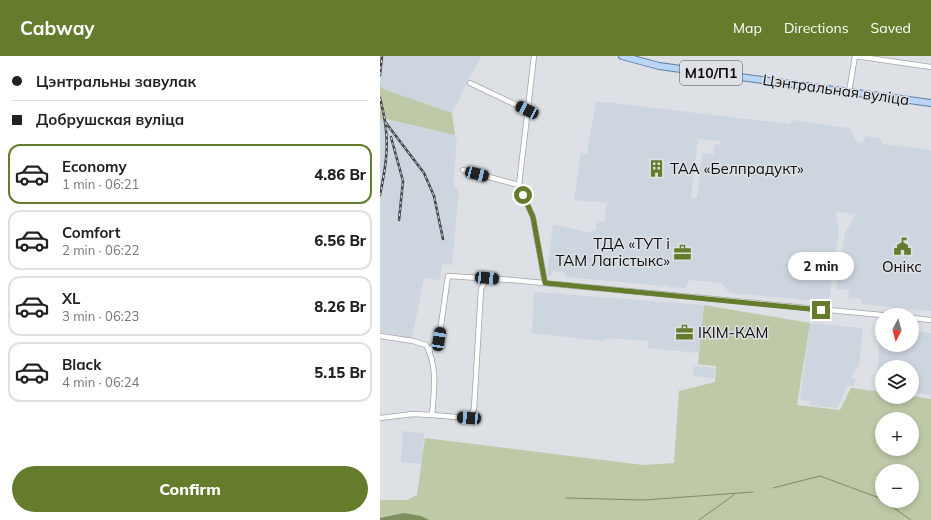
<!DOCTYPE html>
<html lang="en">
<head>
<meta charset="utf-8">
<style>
  :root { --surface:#fff; --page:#f6f6f6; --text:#222; --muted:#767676; --line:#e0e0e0; --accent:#667c2d }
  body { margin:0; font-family:Mulish,sans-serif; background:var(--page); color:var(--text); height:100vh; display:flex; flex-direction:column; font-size:15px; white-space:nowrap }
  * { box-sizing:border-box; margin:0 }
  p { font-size:13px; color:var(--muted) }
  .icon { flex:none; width:22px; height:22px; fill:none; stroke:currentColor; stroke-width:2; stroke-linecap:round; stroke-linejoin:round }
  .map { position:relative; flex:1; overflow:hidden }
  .drawer { display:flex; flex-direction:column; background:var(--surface); width:380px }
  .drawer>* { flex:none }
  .guide { display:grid; align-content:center; height:88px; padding:0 12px; background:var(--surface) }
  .needle { width:26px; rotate:186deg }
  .controls { position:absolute; left:495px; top:252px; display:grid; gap:8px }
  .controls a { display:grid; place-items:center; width:44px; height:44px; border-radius:50%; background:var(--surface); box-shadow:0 2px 6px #0003; font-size:20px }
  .end { position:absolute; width:18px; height:18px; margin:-9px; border:5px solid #667c2d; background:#fff; box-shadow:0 0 0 2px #fff }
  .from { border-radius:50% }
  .bubble { position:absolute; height:28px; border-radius:14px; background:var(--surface); box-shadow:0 2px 6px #0003; font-size:13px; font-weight:800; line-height:28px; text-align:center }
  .car { position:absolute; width:12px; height:24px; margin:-12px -6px; border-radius:5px; box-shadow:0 0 3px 1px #0007; background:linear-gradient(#222 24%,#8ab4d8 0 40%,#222 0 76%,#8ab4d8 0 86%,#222 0) }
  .guide b { display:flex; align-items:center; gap:14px; height:38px; font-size:15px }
  .guide b+b { border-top:1px solid var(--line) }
  .guide i { width:10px; height:10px; background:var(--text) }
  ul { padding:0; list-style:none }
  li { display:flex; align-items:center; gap:12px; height:60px; margin:0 8px 6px; padding:0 4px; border:2px solid var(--line); border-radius:12px }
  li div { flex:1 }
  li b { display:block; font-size:15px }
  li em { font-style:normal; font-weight:800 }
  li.active { border-color:var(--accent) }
  li>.icon { width:36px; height:36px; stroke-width:1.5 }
  .cta { display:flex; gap:8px; margin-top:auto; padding:8px 12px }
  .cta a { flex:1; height:46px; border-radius:24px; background:var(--accent); color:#fff; font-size:16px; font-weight:800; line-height:46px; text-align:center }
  header { display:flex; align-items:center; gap:24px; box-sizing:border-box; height:56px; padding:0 20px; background:var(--accent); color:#fff }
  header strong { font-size:19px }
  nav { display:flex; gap:22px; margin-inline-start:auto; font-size:14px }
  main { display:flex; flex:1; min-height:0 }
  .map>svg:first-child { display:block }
  .built { fill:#cdd5df; fill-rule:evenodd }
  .green { fill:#bdc9a7; fill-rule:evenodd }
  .water { fill:#7e8e5d }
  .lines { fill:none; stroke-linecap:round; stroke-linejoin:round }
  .stream { stroke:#7e8e5d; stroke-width:1 }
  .minor-casing { stroke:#a1a4a7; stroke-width:6 }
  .major-casing { stroke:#5e7ea2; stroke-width:8 }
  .minor { stroke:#fff; stroke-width:4.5 }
  .major { stroke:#b9d6f7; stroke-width:6 }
  .rail-casing { stroke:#424446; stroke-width:2.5 }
  .rail { stroke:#dde0e4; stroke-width:1; stroke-dasharray:3; stroke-linecap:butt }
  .route { stroke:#667c2d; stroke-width:5 }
  .labels { text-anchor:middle; stroke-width:3; stroke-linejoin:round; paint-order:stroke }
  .shield { fill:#dde0e4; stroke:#4a4c4e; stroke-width:1 }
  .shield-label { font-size:14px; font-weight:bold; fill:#0b0c0d }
  .street-label { font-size:15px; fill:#0b0c0d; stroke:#dde0e4 }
  .poi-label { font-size:15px; fill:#0b0c0d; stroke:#dde0e4; text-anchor:start }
</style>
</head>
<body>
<header>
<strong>Cabway</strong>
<nav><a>Map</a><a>Directions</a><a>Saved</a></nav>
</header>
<main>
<section class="drawer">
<div class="guide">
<b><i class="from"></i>Цэнтральны завулак</b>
<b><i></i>Добрушская вуліца</b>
</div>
<ul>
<li class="active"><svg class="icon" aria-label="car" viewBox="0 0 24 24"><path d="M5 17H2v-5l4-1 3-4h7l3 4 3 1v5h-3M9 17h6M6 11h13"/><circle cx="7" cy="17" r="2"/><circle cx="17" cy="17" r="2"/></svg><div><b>Economy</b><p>1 min · 06:21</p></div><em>4.86 Br</em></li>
<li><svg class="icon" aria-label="car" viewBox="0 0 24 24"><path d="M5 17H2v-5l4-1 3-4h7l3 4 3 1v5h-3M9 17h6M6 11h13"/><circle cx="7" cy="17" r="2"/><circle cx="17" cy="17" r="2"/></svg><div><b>Comfort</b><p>2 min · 06:22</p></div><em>6.56 Br</em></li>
<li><svg class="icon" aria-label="car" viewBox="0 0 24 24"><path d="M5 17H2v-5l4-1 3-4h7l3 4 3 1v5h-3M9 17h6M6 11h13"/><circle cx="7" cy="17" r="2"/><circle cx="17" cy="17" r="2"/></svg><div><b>XL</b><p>3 min · 06:23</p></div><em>8.26 Br</em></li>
<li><svg class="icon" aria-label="car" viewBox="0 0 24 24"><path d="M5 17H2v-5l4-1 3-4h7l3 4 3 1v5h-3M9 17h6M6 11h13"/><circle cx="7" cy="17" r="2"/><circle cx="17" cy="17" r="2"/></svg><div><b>Black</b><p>4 min · 06:24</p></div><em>5.15 Br</em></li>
</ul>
<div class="cta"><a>Confirm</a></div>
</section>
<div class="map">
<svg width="551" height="464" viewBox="0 0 551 464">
  <rect width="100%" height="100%" fill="#dde0e4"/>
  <path class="built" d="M 0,0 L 101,0 L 72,57 L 3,33 L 0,29 Z
    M 216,45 L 410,68 L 412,64 L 469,72 L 477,86 L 482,87 L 486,80 L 500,82 L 502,88 L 551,94 L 551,255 L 483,248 L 481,243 L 468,242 L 469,234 L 456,233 L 465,177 L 476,158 L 459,156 L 456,157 L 459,175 L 449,246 L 350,237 L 341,227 L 309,224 L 305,232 L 288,231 L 285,227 L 284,230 L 187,221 L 184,217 L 173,215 L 171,220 L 167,220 L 173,168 L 210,177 L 211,175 L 216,175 L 217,165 L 224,166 L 227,147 L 194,144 L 201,97 L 207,98 ZM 318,83 L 340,85 L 340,89 L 335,88 L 333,99 L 322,97 L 317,142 L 311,142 Z
    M 5,63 L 75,79 L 77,84 L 73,129 L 79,135 L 72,209 L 62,208 L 60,224 L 44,222 L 32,282 L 0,276 L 0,65 Z
    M 154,236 L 324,249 L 319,297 L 268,292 L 269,285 L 227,282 L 223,285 L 152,277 Z
    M 430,267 L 483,272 L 479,309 L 471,322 L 476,324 L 473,330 L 467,330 L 457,352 L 430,349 L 431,345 L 420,344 Z
    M 500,273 L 502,273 L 502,289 L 532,289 L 532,275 L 551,277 L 551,339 L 532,336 L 532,311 L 502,311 L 502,332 L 500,332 L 500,326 L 497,325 Z
    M 314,310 L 335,312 L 334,322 L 313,320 Z
    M 23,375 L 44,377 L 42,408 L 21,406 Z"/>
  <path class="green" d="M 0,29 L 3,33 L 72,57 L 75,79 L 6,63 L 0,65 Z
    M 324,249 L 430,267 L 417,349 L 460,354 L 471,332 L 502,336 L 502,341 L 532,340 L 551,343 L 551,464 L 0,464 L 0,444 L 27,444 L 37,439 L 45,382 L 263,409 L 294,407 L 299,335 L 335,326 L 336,310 L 318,308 ZM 502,363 L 532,363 L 532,393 L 502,393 ZM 502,415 L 532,415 L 532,445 L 502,445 Z"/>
  <path class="water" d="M 24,457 L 41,460 L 49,464 L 0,464 L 0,462 Z"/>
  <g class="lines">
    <path class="stream" d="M 393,432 L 440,420 L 502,443
      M 186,442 L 264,444 L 373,436
      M 504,445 L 531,464
      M 319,464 L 354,439"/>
    <defs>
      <path id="minor" d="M 154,0 L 139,129 L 153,161 L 165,227
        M 475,0 L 551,11
        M 90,27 L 147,54
        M 469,36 L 475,0
        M 83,114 L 139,129
        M 532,262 L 551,264
        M 0,280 L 33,285 L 46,289 C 58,311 54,335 52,359 L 89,362 L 94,353 L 101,233 L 107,222
        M 49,295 L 59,283 L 68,220 L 132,224 L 502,259
        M 0,362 L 33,358 L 52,359"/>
      <path id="major" d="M 242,0 L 279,10 L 551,47"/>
    </defs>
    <use href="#minor" class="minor-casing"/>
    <use href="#major" class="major-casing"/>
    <use href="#minor" class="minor"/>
    <use href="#major" class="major"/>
    <defs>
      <path id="rail" d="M 0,19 L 2,0
        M 0,42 C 10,80 8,101 0,139
        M 6,67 L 44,117 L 54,140 L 63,183
        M 11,81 L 23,125 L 19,164"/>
    </defs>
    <use href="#rail" class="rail-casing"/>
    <use href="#rail" class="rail"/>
  </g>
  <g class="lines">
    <path class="route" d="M 143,139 L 153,161 L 165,227 L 441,254"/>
  </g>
  <defs>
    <symbol id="building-bare" viewBox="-9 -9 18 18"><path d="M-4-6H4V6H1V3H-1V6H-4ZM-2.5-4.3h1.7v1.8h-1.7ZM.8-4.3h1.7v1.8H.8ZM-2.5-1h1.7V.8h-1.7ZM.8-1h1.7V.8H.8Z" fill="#667c2d" stroke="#dde0e4" stroke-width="2.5" paint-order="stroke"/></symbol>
    <symbol id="civic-bare" viewBox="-9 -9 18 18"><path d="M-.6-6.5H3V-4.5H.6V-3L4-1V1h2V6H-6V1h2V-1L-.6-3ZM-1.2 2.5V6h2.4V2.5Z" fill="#667c2d" stroke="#dde0e4" stroke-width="2.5" paint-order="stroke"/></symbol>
    <symbol id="office-bare" viewBox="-9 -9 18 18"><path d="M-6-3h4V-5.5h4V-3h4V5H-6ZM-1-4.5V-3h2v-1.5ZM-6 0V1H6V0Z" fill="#667c2d" stroke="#dde0e4" stroke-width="2.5" paint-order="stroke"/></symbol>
  </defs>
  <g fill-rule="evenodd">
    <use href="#building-bare" x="264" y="100" width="25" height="25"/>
    <use href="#civic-bare" x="510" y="178" width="25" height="25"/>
    <use href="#office-bare" x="290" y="184" width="25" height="25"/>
    <use href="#office-bare" x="292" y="264" width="25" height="25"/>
  </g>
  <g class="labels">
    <rect class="shield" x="300" y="5" width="62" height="24" rx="3"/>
    <g class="shield-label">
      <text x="331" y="22">М10/П1</text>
    </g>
    <g class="street-label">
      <text transform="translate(456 34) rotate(8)" y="5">Цэнтральная вуліца</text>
    </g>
    <g class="poi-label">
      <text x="290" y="118">ТАА «Белпрадукт»</text>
      <text x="290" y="193" text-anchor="end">ТДА «ТУТ і<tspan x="290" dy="17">ТАМ Лагістыкс»</tspan></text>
      <text x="522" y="216" text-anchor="middle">Онікс</text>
      <text x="318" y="282">ІКІМ-КАМ</text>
    </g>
  </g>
</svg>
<div class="controls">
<a><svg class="needle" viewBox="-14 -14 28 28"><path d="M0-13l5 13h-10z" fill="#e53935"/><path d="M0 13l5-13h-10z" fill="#767676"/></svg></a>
<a><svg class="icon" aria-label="layers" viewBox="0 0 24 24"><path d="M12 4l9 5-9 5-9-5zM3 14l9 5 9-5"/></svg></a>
<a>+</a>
<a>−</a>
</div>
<i class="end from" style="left:143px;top:139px"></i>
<i class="end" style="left:441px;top:254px"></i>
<div class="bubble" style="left:408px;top:196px;width:66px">2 min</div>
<i class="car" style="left:147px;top:54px;rotate:296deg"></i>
<i class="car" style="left:97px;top:118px;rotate:105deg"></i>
<i class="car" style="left:107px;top:222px;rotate:95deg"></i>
<i class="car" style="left:59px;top:283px;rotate:9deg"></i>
<i class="car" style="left:89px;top:362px;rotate:274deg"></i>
</div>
</main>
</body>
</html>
